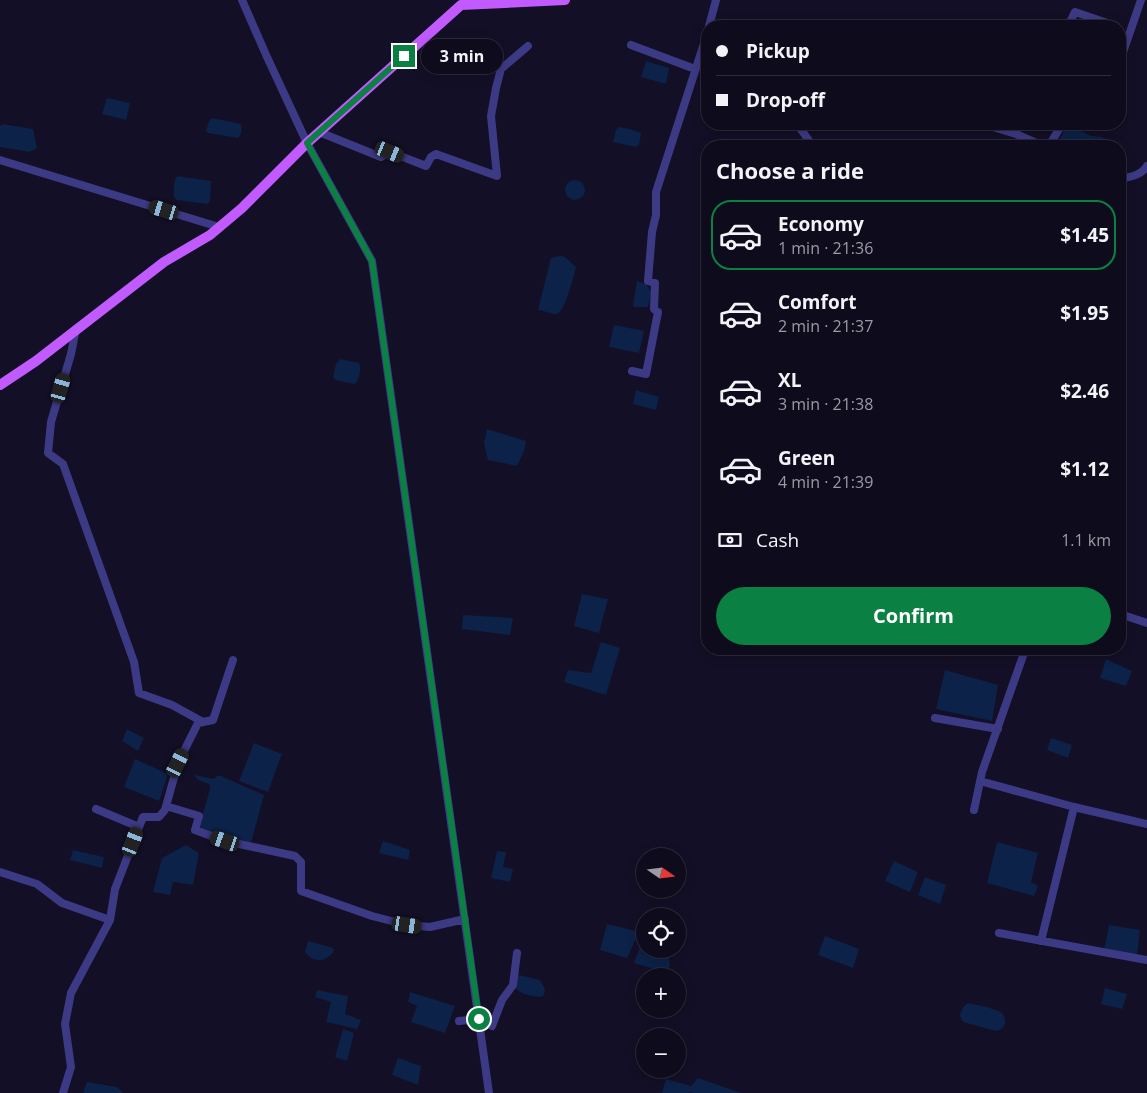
<!DOCTYPE html>
<html lang="en">
<head>
<meta charset="utf-8">
<style>
  :root { --surface:#0e0b1c; --page:#171425; --text:#f1f3f6; --muted:#9b9ba3; --line:#2e2b3b; --accent:#0b8043 }
  body { margin:0; font-family:"Open Sans",sans-serif; background:var(--page); color:var(--text); height:100vh; display:flex; flex-direction:column; font-size:19px; white-space:nowrap }
  * { box-sizing:border-box; margin:0 }
  p { font-size:16px; color:var(--muted) }
  .icon { flex:none; width:28px; height:28px; fill:none; stroke:currentColor; stroke-width:2; stroke-linecap:round; stroke-linejoin:round }
  .map { position:relative; flex:1; overflow:hidden }
  .sheet { position:absolute; left:701px; top:140px; width:425px; height:515px; display:flex; flex-direction:column; background:var(--surface); border-radius:20px; box-shadow:0 2px 12px #0003,0 0 0 1px var(--line) }
  .sheet>* { flex:none }
  .top-card { position:absolute; left:701px; top:20px; width:425px; height:110px; border-radius:20px; box-shadow:0 2px 12px #0003,0 0 0 1px var(--line); display:grid; align-content:center; height:110px; padding:0 15px; background:var(--surface) }
  .needle { width:32px; rotate:104deg }
  .buttons { position:absolute; left:636px; top:848px; display:grid; gap:10px }
  .buttons a { display:grid; place-items:center; width:50px; height:50px; border-radius:50%; background:var(--surface); box-shadow:0 2px 12px #0003,0 0 0 1px var(--line); font-size:25px }
  .end { position:absolute; width:22px; height:22px; margin:-11px; border:6px solid #0b8043; background:#fff; box-shadow:0 0 0 2px #fff }
  .from { border-radius:50% }
  .bubble { position:absolute; height:35px; border-radius:18px; background:var(--surface); box-shadow:0 2px 12px #0003,0 0 0 1px var(--line); font-size:16px; font-weight:700; line-height:35px; text-align:center }
  .car { position:absolute; width:15px; height:30px; margin:-15px -8px; border-radius:6px; box-shadow:0 0 4px 1px #0007; background:linear-gradient(#222 24%,#8ab4d8 0 40%,#222 0 76%,#8ab4d8 0 86%,#222 0) }
  .top-card b { display:flex; align-items:center; gap:18px; height:48px; font-size:19px }
  .top-card b+b { border-top:1px solid var(--line) }
  .top-card i { width:12px; height:12px; background:var(--text) }
  ul { padding:0; list-style:none }
  li { display:flex; align-items:center; gap:15px; height:70px; margin:0 10px 8px; padding:0 5px; border:2px solid transparent; border-radius:20px }
  li div { flex:1 }
  li b { display:block; font-size:19px }
  li em { font-style:normal; font-weight:700 }
  li.current { border-color:var(--accent) }
  li>.icon { width:45px; height:45px; stroke-width:1.5 }
  h2 { padding:0 15px; font-size:22px; line-height:60px }
  .pay { display:flex; align-items:center; gap:12px; height:55px; padding:0 15px; font-size:19px }
  .pay p { margin-inline-start:auto }
  .primary-button { display:flex; gap:10px; margin-top:auto; padding:10px 15px }
  .primary-button a { flex:1; height:58px; border-radius:30px; background:var(--accent); color:#fff; font-size:20px; font-weight:700; line-height:58px; text-align:center }
  .map>svg:first-child { display:block }
  .water { fill:#0c2248 }
  .lines { fill:none; stroke-linecap:round; stroke-linejoin:round }
  .minor { stroke:#3d3a85; stroke-width:8 }
  .major { stroke:#c25bff; stroke-width:10 }
  .route { stroke:#0b8043; stroke-width:6 }
</style>
</head>
<body>
<div class="map">
<svg width="1147" height="1093" viewBox="0 0 1147 1093">
  <rect width="100%" height="100%" fill="#130f26"/>
  <path class="water" d="M 646,61 L 669,68 L 666,84 L 641,77 Z
    M 107,98 L 129,103 L 130,104 L 126,120 L 102,114 Z
    M 212,118 L 241,124 C 242,129 242,134 238,138 L 208,133 L 206,131 L 209,121 Z
    M 3,124 L 33,129 L 37,148 L 30,152 L 0,147 L 0,126 Z
    M 1068,124 L 1091,136 L 1103,137 L 1104,142 L 1101,146 L 1064,146 L 1058,142 Z
    M 618,127 L 630,129 L 641,133 L 639,145 L 636,147 L 613,142 L 616,130 Z
    M 177,176 L 211,181 L 210,201 L 207,204 L 177,200 L 174,197 C 174,190 173,182 177,176 Z
    M565 190a10 10 0 1 1 20 0a10 10 0 1 1-20 0Z
    M 560,256 L 565,257 L 576,267 C 574,275 565,312 557,314 C 552,315 543,310 538,310 L 551,258 Z
    M 637,281 L 647,284 L 651,293 L 648,307 L 634,307 L 633,305 Z
    M 614,325 L 644,331 L 639,353 L 609,347 Z
    M 340,359 L 359,363 C 362,370 359,379 355,384 L 335,380 L 333,377 L 336,364 Z
    M 636,390 L 659,397 L 656,410 L 633,404 Z
    M 487,429 L 526,441 L 524,451 L 517,466 L 488,460 L 484,443 Z
    M 582,594 L 608,599 L 599,633 L 574,626 Z
    M 463,615 L 513,618 L 510,635 L 462,629 Z
    M 601,642 L 620,648 L 606,695 L 564,682 L 568,670 L 591,673 Z
    M 1106,659 L 1132,671 L 1126,686 L 1100,678 Z
    M 945,670 L 998,685 L 992,721 L 936,709 Z
    M 127,729 L 144,738 L 138,751 L 122,741 Z
    M 1051,738 L 1072,745 L 1068,758 L 1047,750 Z
    M 254,743 L 282,754 L 268,792 L 239,781 Z
    M 135,759 L 168,774 L 159,801 L 124,787 Z
    M 194,775 L 214,779 L 217,776 L 221,776 L 264,795 L 251,843 L 233,840 L 199,828 L 210,789 L 209,784 L 198,780 Z
    M 383,841 L 410,850 L 408,860 L 379,853 Z
    M 997,842 L 1038,853 L 1031,882 L 1038,886 L 1034,896 L 987,883 Z
    M 186,845 L 199,853 L 193,885 L 173,882 L 170,895 L 153,892 L 162,858 Z
    M 73,850 L 104,857 L 102,868 L 70,860 Z
    M 497,851 L 506,852 L 503,867 L 513,869 L 510,882 L 491,878 Z
    M 894,861 L 918,872 L 910,892 L 885,881 Z
    M 925,877 L 946,885 L 940,904 L 918,895 Z
    M 607,924 L 636,931 L 638,935 L 627,958 L 600,950 Z
    M 1109,925 L 1140,930 L 1137,956 L 1104,950 Z
    M 825,936 L 859,949 L 853,968 L 818,955 Z
    M 308,941 L 333,948 L 334,951 C 326,963 313,963 305,952 Z
    M 640,947 L 669,957 L 670,965 L 667,973 L 634,963 Z
    M 519,975 L 540,980 L 545,989 L 544,995 L 541,997 C 531,996 522,995 515,988 L 516,977 Z
    M 1105,988 L 1127,994 L 1122,1009 L 1101,1004 Z
    M 317,990 L 348,996 L 345,1014 L 361,1020 L 357,1029 L 326,1022 L 331,1002 L 315,997 Z
    M 410,992 L 455,1006 L 445,1033 L 411,1022 L 417,1006 L 408,1002 Z
    M 968,1003 L 987,1007 L 1001,1012 C 1008,1020 1006,1029 996,1031 L 963,1022 L 960,1016 C 961,1011 963,1006 968,1003 Z
    M 343,1029 L 354,1033 L 347,1061 L 335,1057 Z
    M 398,1058 L 421,1066 L 418,1085 L 392,1075 Z
    M 698,1078 L 741,1093 L 693,1093 L 691,1092 L 688,1093 L 662,1093 L 666,1079 L 691,1086 Z
    M 87,1082 L 117,1087 L 123,1093 L 83,1093 Z"/>
  <g class="lines">
    <path class="minor" d="M 242,0 L 267,57 L 307,143 L 372,261 L 489,1093
      M 709,26 L 716,0
      M 1068,26 L 1075,12 L 1116,26
      M 631,45 L 695,69
      M 1120,61 L 1141,0
      M 797,124 L 813,146
      M 983,124 L 1016,134 L 1043,146
      M 319,132 L 381,157 L 390,152 L 426,166 L 431,157 L 436,154 L 497,176 L 491,116 L 496,88 L 501,69 L 528,46
      M 1049,146 L 1062,124
      M 0,160 L 219,227
      M 1120,179 C 1130,177 1142,175 1147,166
      M 76,329 L 71,354 L 51,422 L 48,453 L 63,464 L 134,662 L 139,693 L 172,705 L 203,722
      M 632,371 L 646,374 L 658,312 L 654,309 L 655,283 L 648,281 L 652,232 L 656,215 L 656,192 L 708,31
      M 1120,614 L 1147,623
      M 1012,649 L 1024,653 L 1025,651
      M 935,718 L 998,729
      M 980,781 L 1074,807 L 1147,824
      M 166,806 L 199,816 L 195,830 L 225,841 L 295,856 L 301,862 L 301,891 L 372,916 L 407,925 L 430,927 L 465,919
      M 96,809 L 139,827
      M 974,810 L 982,772 L 1024,653
      M 0,872 L 37,884 L 62,903 L 110,920 L 71,993 L 65,1024 L 71,1067 L 63,1093
      M 110,920 L 115,889 L 143,817 L 159,817 L 165,810 L 178,763 L 198,723 L 213,720 L 233,660
      M 999,933 L 1147,960
      M 1041,941 L 1074,807
      M 459,1021 L 479,1019 L 492,1026 L 502,1000 L 513,985 L 517,953"/>
    <path class="major" d="M 0,385 L 36,361 L 164,262 L 210,235 L 242,208 L 307,143 L 461,5 L 565,0"/>
  </g>
  <g class="lines">
    <path class="route" d="M 404,56 L 307,143 L 372,261 L 479,1019"/>
  </g>
</svg>
<div class="buttons">
<a><svg class="needle" viewBox="-14 -14 28 28"><path d="M0-13l5 13h-10z" fill="#e53935"/><path d="M0 13l5-13h-10z" fill="#9b9ba3"/></svg></a>
<a><svg class="icon" aria-label="locate" viewBox="0 0 24 24"><circle cx="12" cy="12" r="6"/><path d="M12 2v4M12 18v4M2 12h4M18 12h4"/></svg></a>
<a>+</a>
<a>−</a>
</div>
<i class="end from" style="left:479px;top:1019px"></i>
<i class="end" style="left:404px;top:56px"></i>
<div class="bubble" style="left:421px;top:39px;width:82px">3 min</div>
<i class="car" style="left:390px;top:152px;rotate:112deg"></i>
<i class="car" style="left:164px;top:210px;rotate:287deg"></i>
<i class="car" style="left:61px;top:388px;rotate:16deg"></i>
<i class="car" style="left:178px;top:763px;rotate:26deg"></i>
<i class="car" style="left:225px;top:841px;rotate:289deg"></i>
<i class="car" style="left:133px;top:842px;rotate:21deg"></i>
<i class="car" style="left:407px;top:925px;rotate:99deg"></i>
<div class="top-card">
<b><i class="from"></i>Pickup</b>
<b><i></i>Drop-off</b>
</div>
<section class="sheet">
<h2>Choose a ride</h2>
<ul>
<li class="current"><svg class="icon" aria-label="car" viewBox="0 0 24 24"><path d="M5 17H2v-5l4-1 3-4h7l3 4 3 1v5h-3M9 17h6M6 11h13"/><circle cx="7" cy="17" r="2"/><circle cx="17" cy="17" r="2"/></svg><div><b>Economy</b><p>1 min · 21:36</p></div><em>$1.45</em></li>
<li><svg class="icon" aria-label="car" viewBox="0 0 24 24"><path d="M5 17H2v-5l4-1 3-4h7l3 4 3 1v5h-3M9 17h6M6 11h13"/><circle cx="7" cy="17" r="2"/><circle cx="17" cy="17" r="2"/></svg><div><b>Comfort</b><p>2 min · 21:37</p></div><em>$1.95</em></li>
<li><svg class="icon" aria-label="car" viewBox="0 0 24 24"><path d="M5 17H2v-5l4-1 3-4h7l3 4 3 1v5h-3M9 17h6M6 11h13"/><circle cx="7" cy="17" r="2"/><circle cx="17" cy="17" r="2"/></svg><div><b>XL</b><p>3 min · 21:38</p></div><em>$2.46</em></li>
<li><svg class="icon" aria-label="car" viewBox="0 0 24 24"><path d="M5 17H2v-5l4-1 3-4h7l3 4 3 1v5h-3M9 17h6M6 11h13"/><circle cx="7" cy="17" r="2"/><circle cx="17" cy="17" r="2"/></svg><div><b>Green</b><p>4 min · 21:39</p></div><em>$1.12</em></li>
</ul>
<div class="pay"><svg class="icon" aria-label="cash" viewBox="0 0 24 24"><path d="M3 7h18v10H3z"/><circle cx="12" cy="12" r="2"/></svg>Cash<p>1.1 km</p></div>
<div class="primary-button"><a>Confirm</a></div>
</section>
</div>
</body>
</html>
